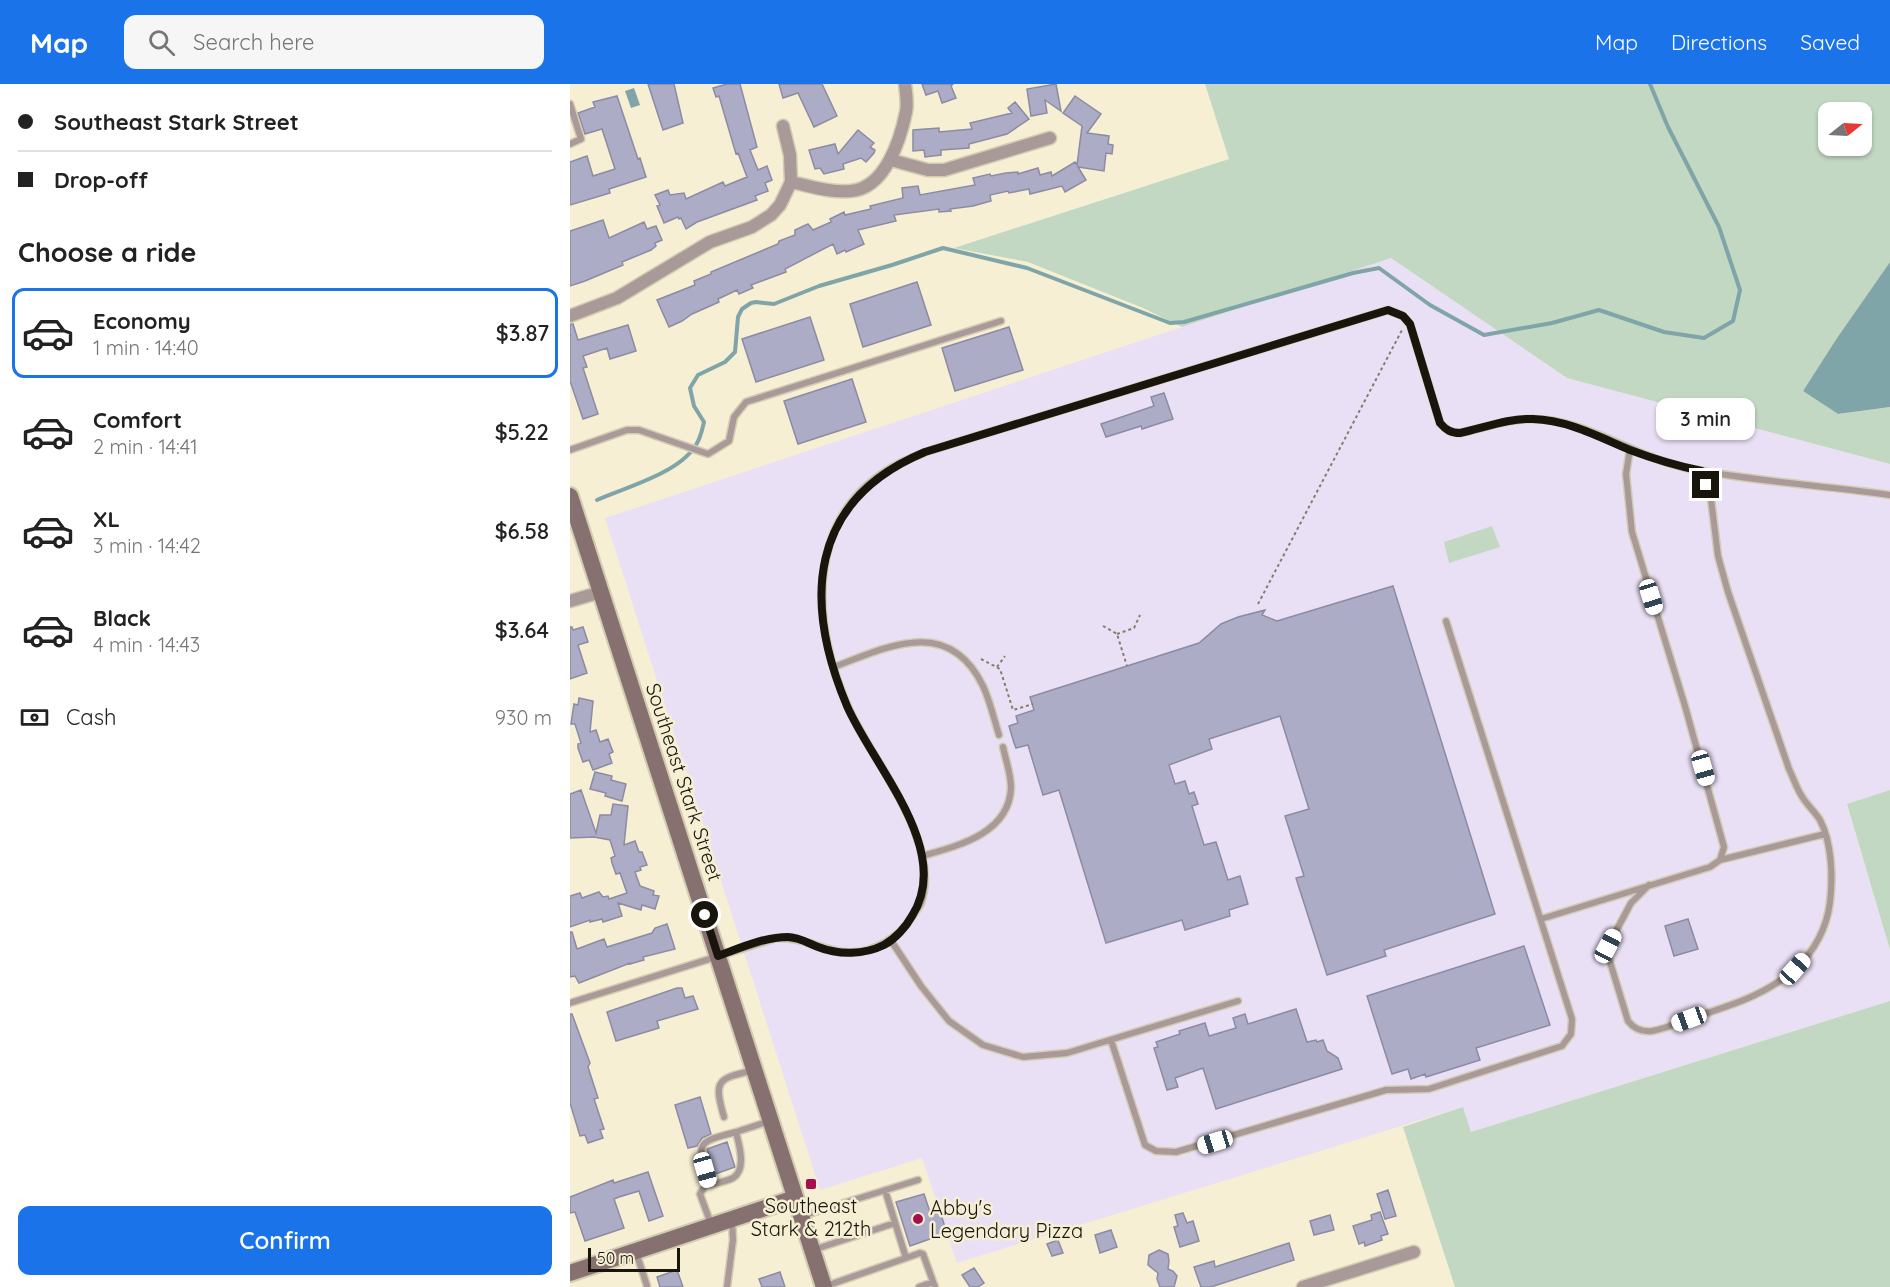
<!DOCTYPE html>
<html lang="en">
<head>
<meta charset="utf-8">
<style>
  :root { --surface:#fff; --page:#f6f6f6; --text:#222; --muted:#767676; --line:#e0e0e0; --accent:#1a73e8 }
  body { margin:0; font-family:Quicksand,sans-serif; background:var(--page); color:var(--text); height:100vh; display:flex; flex-direction:column; font-size:22px; white-space:nowrap }
  * { box-sizing:border-box; margin:0 }
  p { font-size:20px; color:var(--muted) }
  .icon { flex:none; width:33px; height:33px; fill:none; stroke:currentColor; stroke-width:2; stroke-linecap:round; stroke-linejoin:round }
  .map { position:relative; flex:1; overflow:hidden }
  .details { display:flex; flex-direction:column; background:var(--surface); width:570px }
  .details>* { flex:none }
  .guide { display:grid; align-content:center; height:132px; padding:0 18px; background:var(--surface) }
  .needle { width:39px; rotate:72deg }
  .tools { position:absolute; left:1248px; top:18px; display:grid; gap:12px }
  .tools a { display:grid; place-items:center; width:54px; height:54px; border-radius:12px; background:var(--surface); box-shadow:0 2px 4px #0004; font-size:30px }
  .scale { position:absolute; left:18px; bottom:15px; width:92px; box-sizing:border-box; padding-left:6px; border:3px solid #18160c; border-top:0; font-size:16px; line-height:21px; white-space:nowrap; color:#18160c; -webkit-text-stroke:4px #f6efd3; paint-order:stroke }
  .end { position:absolute; width:27px; height:27px; margin:-14px; border:8px solid #18160c; background:#fff; box-shadow:0 0 0 3px #fff }
  .from { border-radius:50% }
  .bubble { position:absolute; height:42px; border-radius:12px; background:var(--surface); box-shadow:0 2px 4px #0004; font-size:20px; font-weight:600; line-height:42px; text-align:center }
  .car { position:absolute; width:18px; height:36px; margin:-18px -9px; border-radius:8px; box-shadow:0 0 4px 2px #0007; background:linear-gradient(#fff 24%,#345 0 40%,#fff 0 76%,#345 0 86%,#fff 0) }
  .guide b { display:flex; align-items:center; gap:21px; height:57px; font-size:22px }
  .guide b+b { border-top:2px solid var(--line) }
  .guide i { width:15px; height:15px; background:var(--text) }
  ul { padding:0; list-style:none }
  li { display:flex; align-items:center; gap:18px; height:90px; margin:0 12px 9px; padding:0 6px; border:3px solid transparent; border-radius:12px }
  li div { flex:1 }
  li b { display:block; font-size:22px }
  li em { font-style:normal; font-weight:600 }
  li.on { border-color:var(--accent) }
  li>.icon { width:54px; height:54px; stroke-width:1.5 }
  h2 { padding:0 18px; font-size:27px; line-height:72px }
  .pay { display:flex; align-items:center; gap:15px; height:66px; padding:0 18px; font-size:22px }
  .pay p { margin-inline-start:auto }
  .action { display:flex; gap:12px; margin-top:auto; padding:12px 18px }
  .action a { flex:1; height:69px; border-radius:12px; background:var(--accent); color:#fff; font-size:24px; font-weight:600; line-height:69px; text-align:center }
  header { display:flex; align-items:center; gap:36px; box-sizing:border-box; height:84px; padding:0 30px; background:var(--accent); color:#fff }
  header strong { font-size:28px }
  nav { display:flex; gap:33px; margin-inline-start:auto; font-size:21px }
  .search { width:420px; height:54px; background:var(--page); display:flex; align-items:center; gap:15px; box-sizing:border-box; padding:0 21px; border-radius:12px; color:var(--muted); font-size:22px }
  main { display:flex; flex:1; min-height:0 }
  .map>svg:first-child { display:block }
  .industrial { fill:#eae0f5 }
  .green { fill:#c2d8c3; fill-rule:evenodd }
  .water { fill:#7fa5a8 }
  .lines { fill:none; stroke-linecap:round; stroke-linejoin:round }
  .stream { stroke:#7fa5a8; stroke-width:4 }
  .building { fill:#adacc7; stroke:#8c8ba4; stroke-width:1.5 }
  .lane-casing { stroke:#d2ccb3; stroke-width:9 }
  .street-casing { stroke:#d2ccb3; stroke-width:15 }
  .secondary-casing { stroke:#d2ccb3; stroke-width:20 }
  .path { stroke:#837e6c; stroke-width:2; stroke-dasharray:3 3; stroke-linecap:butt }
  .lane { stroke:#a99a99; stroke-width:6 }
  .street { stroke:#a99a99; stroke-width:12 }
  .secondary { stroke:#877170; stroke-width:16 }
  .route { stroke:#18160c; stroke-width:8 }
  .poi-dot { fill:#a50f4a; stroke:#f6efd3; stroke-width:2 }
  .labels { text-anchor:middle; stroke-width:5; stroke-linejoin:round; paint-order:stroke }
  .street-label { font-size:20px; fill:#18160c; stroke:#f6efd3 }
  .poi-label { font-size:20px; fill:#18160c; stroke:#f6efd3 }
</style>
</head>
<body>
<header>
<strong>Map</strong>
<div class="search"><svg class="icon" aria-label="search" viewBox="0 0 24 24"><circle cx="10" cy="10" r="6"/><path d="M15 15l6 6"/></svg>Search here</div>
<nav><a>Map</a><a>Directions</a><a>Saved</a></nav>
</header>
<main>
<section class="details">
<div class="guide">
<b><i class="from"></i>Southeast Stark Street</b>
<b><i></i>Drop-off</b>
</div>
<h2>Choose a ride</h2>
<ul>
<li class="on"><svg class="icon" aria-label="car" viewBox="0 0 24 24"><path d="M5 17H2v-5l4-1 3-4h7l3 4 3 1v5h-3M9 17h6M6 11h13"/><circle cx="7" cy="17" r="2"/><circle cx="17" cy="17" r="2"/></svg><div><b>Economy</b><p>1 min · 14:40</p></div><em>$3.87</em></li>
<li><svg class="icon" aria-label="car" viewBox="0 0 24 24"><path d="M5 17H2v-5l4-1 3-4h7l3 4 3 1v5h-3M9 17h6M6 11h13"/><circle cx="7" cy="17" r="2"/><circle cx="17" cy="17" r="2"/></svg><div><b>Comfort</b><p>2 min · 14:41</p></div><em>$5.22</em></li>
<li><svg class="icon" aria-label="car" viewBox="0 0 24 24"><path d="M5 17H2v-5l4-1 3-4h7l3 4 3 1v5h-3M9 17h6M6 11h13"/><circle cx="7" cy="17" r="2"/><circle cx="17" cy="17" r="2"/></svg><div><b>XL</b><p>3 min · 14:42</p></div><em>$6.58</em></li>
<li><svg class="icon" aria-label="car" viewBox="0 0 24 24"><path d="M5 17H2v-5l4-1 3-4h7l3 4 3 1v5h-3M9 17h6M6 11h13"/><circle cx="7" cy="17" r="2"/><circle cx="17" cy="17" r="2"/></svg><div><b>Black</b><p>4 min · 14:43</p></div><em>$3.64</em></li>
</ul>
<div class="pay"><svg class="icon" aria-label="cash" viewBox="0 0 24 24"><path d="M3 7h18v10H3z"/><circle cx="12" cy="12" r="2"/></svg>Cash<p>930 m</p></div>
<div class="action"><a>Confirm</a></div>
</section>
<div class="map">
<svg width="1320" height="1203" viewBox="0 0 1320 1203">
  <rect width="100%" height="100%" fill="#f6efd3"/>
  <path class="industrial" d="M 821,174 L 997,294 L 1320,380 L 1320,706 L 1277,721 L 1320,866 L 1320,917 L 901,1048 L 893,1023 L 387,1179 L 352,1074 L 250,1106 L 35,434 Z"/>
  <path class="green" d="M 635,0 L 1320,0 L 1320,178 L 1267,254 L 1233,307 L 1268,330 L 1320,323 L 1320,380 L 997,294 L 821,174 L 612,243 L 573,224 L 458,178 L 384,164 L 659,75 ZM 1258,28 L 1292,28 L 1292,62 L 1258,62 Z
    M 922,442 L 930,463 L 879,479 L 874,458 Z
    M 1320,706 L 1320,866 L 1277,720 Z
    M 1320,917 L 1320,1203 L 885,1203 L 833,1043 L 893,1023 L 901,1048 Z"/>
  <path class="water" d="M 64,4 L 70,21 L 61,24 L 55,7 Z
    M 1320,178 L 1320,323 L 1268,330 L 1233,307 L 1267,254 Z"/>
  <g class="lines">
    <path class="stream" d="M 27,416 C 57,403 109,389 126,361 C 131,353 132,346 134,338 L 124,322 L 120,304 L 128,291 L 155,278 L 165,268 L 168,233 L 172,225 L 181,219 L 186,218 L 204,220 L 249,202 L 322,181 L 373,164 L 457,184 L 600,239 L 614,238 L 783,189 L 809,184 L 860,221 L 914,251 L 982,239 L 1029,226 L 1094,248 L 1134,254 L 1163,237 L 1170,206 L 1149,143 L 1098,43 L 1080,0"/>
  </g>
  <path class="building" d="M 78,0 L 104,0 L 113,39 L 93,46 Z
    M 157,0 L 170,0 L 187,63 L 180,66 L 188,86 L 197,82 L 202,96 L 195,99 L 198,107 L 185,112 L 187,116 L 127,138 L 116,145 L 111,134 L 109,135 L 108,133 L 94,139 L 87,122 L 90,121 L 85,111 L 98,106 L 100,111 L 114,109 L 116,115 L 153,98 L 155,102 L 177,93 L 168,69 L 166,70 L 149,12 L 146,13 L 143,4 Z
    M 209,0 L 252,0 L 267,32 L 244,43 L 228,9 L 213,14 Z
    M 352,0 L 383,0 L 381,2 L 386,14 L 372,19 L 368,7 L 356,11 Z
    M 486,0 L 491,27 L 475,16 L 477,29 L 461,32 L 457,5 Z
    M 47,12 L 68,75 L 70,74 L 76,93 L 39,105 L 40,109 L 0,121 L 0,78 L 17,72 L 23,92 L 45,85 L 32,45 L 15,50 L 8,29 L 25,23 L 23,18 Z
    M 505,12 L 531,30 L 517,49 L 539,52 L 538,60 L 543,61 L 542,70 L 536,69 L 534,87 L 508,83 L 516,96 L 495,108 L 492,102 L 460,110 L 459,105 L 439,109 L 438,107 L 420,111 L 421,117 L 403,122 L 380,125 L 381,127 L 369,128 L 369,125 L 324,131 L 326,137 L 288,146 L 294,160 L 276,168 L 275,166 L 267,170 L 263,160 L 215,185 L 216,188 L 181,201 L 183,204 L 169,210 L 167,206 L 148,215 L 149,218 L 122,230 L 112,237 L 99,243 L 87,216 L 125,201 L 124,197 L 141,190 L 141,188 L 208,160 L 209,157 L 225,151 L 225,146 L 238,140 L 243,146 L 261,138 L 260,135 L 274,128 L 275,131 L 301,125 L 300,122 L 333,114 L 332,104 L 348,102 L 350,111 L 405,101 L 403,94 L 420,90 L 421,92 L 436,89 L 448,88 L 448,90 L 468,84 L 470,91 L 481,88 L 482,92 L 505,78 L 507,81 L 512,42 L 493,29 Z
    M 445,18 L 459,35 L 437,50 L 399,60 L 399,64 L 371,66 L 371,71 L 355,73 L 354,66 L 343,67 L 343,46 L 369,44 L 369,48 L 402,45 L 400,39 L 442,29 L 438,24 Z
    M 288,46 L 304,59 L 300,63 L 305,66 L 304,69 L 296,78 L 291,74 L 273,80 L 274,85 L 254,90 L 250,84 L 245,85 L 239,66 L 265,60 L 268,70 Z
    M 33,136 L 39,154 L 74,138 L 77,145 L 86,142 L 92,156 L 85,159 L 86,162 L 81,166 L 52,178 L 53,181 L 15,197 L 0,202 L 0,147 Z
    M 347,198 L 361,241 L 293,263 L 280,220 Z
    M 240,233 L 254,276 L 186,298 L 172,255 Z
    M 0,240 L 3,240 L 8,256 L 58,241 L 66,267 L 40,275 L 37,264 L 13,272 L 17,283 L 13,284 L 28,330 L 13,335 L 0,297 Z
    M 439,243 L 453,286 L 385,307 L 372,264 Z
    M 282,295 L 296,338 L 228,360 L 214,317 Z
    M 594,309 L 603,335 L 572,345 L 571,342 L 536,353 L 531,340 L 584,322 L 581,313 Z
    M 823,502 L 925,830 L 814,866 L 816,872 L 757,891 L 726,794 L 734,792 L 715,732 L 739,725 L 710,632 L 639,655 L 642,665 L 599,681 L 605,700 L 615,697 L 619,710 L 624,708 L 628,720 L 622,722 L 634,761 L 646,758 L 658,796 L 670,792 L 678,820 L 659,826 L 660,832 L 615,846 L 612,836 L 536,859 L 489,706 L 473,711 L 458,661 L 446,664 L 444,659 L 439,642 L 448,639 L 446,632 L 464,626 L 460,613 L 629,559 L 651,540 L 668,533 L 695,526 L 692,531 L 707,537 Z
    M 0,543 L 2,543 L 3,546 L 13,543 L 18,558 L 8,561 L 17,589 L 0,595 Z
    M 9,614 L 23,617 L 20,648 L 26,646 L 30,658 L 38,655 L 43,668 L 39,670 L 42,679 L 23,686 L 19,676 L 13,678 L 8,664 L 8,660 L 11,659 L 5,640 L 1,640 L 4,620 L 8,621 Z
    M 25,688 L 42,692 L 41,696 L 56,700 L 52,717 L 35,712 L 36,709 L 20,705 Z
    M 11,706 L 26,749 L 30,731 L 41,731 L 43,720 L 58,722 L 54,761 L 65,757 L 69,768 L 72,768 L 77,781 L 70,783 L 71,786 L 65,788 L 70,802 L 84,807 L 83,811 L 89,812 L 85,825 L 72,821 L 71,826 L 48,819 L 52,832 L 33,838 L 32,835 L 20,838 L 20,836 L 0,843 L 0,812 L 10,809 L 12,814 L 29,808 L 33,813 L 38,812 L 39,815 L 57,809 L 50,789 L 46,790 L 42,779 L 41,774 L 45,772 L 40,756 L 24,753 L 0,754 L 0,710 Z
    M 1118,835 L 1128,865 L 1104,872 L 1095,842 Z
    M 97,840 L 105,865 L 73,873 L 74,876 L 60,880 L 60,879 L 9,899 L 5,892 L 0,893 L 0,848 L 2,848 L 7,865 L 34,855 L 37,863 L 82,849 L 85,844 Z
    M 954,862 L 980,941 L 906,964 L 910,976 L 856,993 L 855,990 L 841,995 L 838,985 L 822,990 L 797,912 Z
    M 107,904 L 112,904 L 115,914 L 123,912 L 128,925 L 87,937 L 89,944 L 46,957 L 37,928 Z
    M 726,925 L 737,958 L 746,956 L 747,958 L 753,956 L 757,967 L 768,974 L 772,985 L 646,1025 L 633,984 L 605,994 L 608,1003 L 597,1006 L 584,964 L 588,963 L 586,958 L 610,950 L 609,947 L 635,939 L 639,952 L 666,944 L 663,934 L 675,930 L 678,940 Z
    M 0,930 L 2,930 L 20,979 L 18,983 L 28,1014 L 24,1015 L 34,1045 L 30,1046 L 33,1054 L 18,1059 L 15,1051 L 10,1052 L 0,1019 Z
    M 130,1013 L 141,1050 L 132,1054 L 127,1062 L 118,1064 L 105,1021 Z
    M 157,1058 L 165,1083 L 145,1090 L 137,1065 Z
    M 78,1088 L 93,1132 L 79,1137 L 69,1107 L 49,1113 L 44,1115 L 54,1144 L 15,1157 L 5,1128 L 0,1129 L 0,1113 L 43,1096 L 44,1099 Z
    M 818,1106 L 826,1132 L 815,1135 L 807,1110 Z
    M 354,1110 L 361,1131 L 370,1128 L 377,1149 L 340,1162 L 326,1118 Z
    M 810,1128 L 818,1150 L 811,1152 L 812,1156 L 795,1162 L 794,1158 L 789,1160 L 783,1142 L 802,1136 L 801,1131 Z
    M 613,1129 L 617,1139 L 623,1137 L 629,1157 L 610,1163 L 604,1143 L 608,1142 L 605,1131 Z
    M 760,1131 L 764,1146 L 744,1151 L 740,1137 Z
    M 541,1146 L 547,1163 L 530,1169 L 525,1151 Z
    M 488,1156 L 493,1169 L 482,1172 L 477,1160 Z
    M 719,1159 L 724,1176 L 641,1203 L 631,1203 L 624,1183 L 644,1177 L 645,1183 Z
    M 589,1166 L 598,1170 L 599,1177 L 598,1185 L 603,1187 L 607,1192 L 604,1203 L 590,1203 L 587,1195 L 588,1189 L 578,1181 L 579,1171 Z
    M 404,1184 L 414,1199 L 408,1203 L 400,1203 L 392,1191 Z
    M 107,1186 L 113,1203 L 90,1203 L 87,1193 Z
    M 210,1188 L 215,1203 L 192,1203 L 189,1195 Z"/>
  <g class="lines">
    <defs>
      <path id="lane" d="M 0,20 L 11,55 L 0,60
        M 0,366 L 57,346 L 69,346 L 138,370 L 159,357 L 164,333 L 176,318 L 431,237
        M 264,583 C 319,562 379,532 413,602 C 420,617 424,635 429,651
        M 352,772 C 387,762 439,750 441,704 C 441,690 436,677 433,663
        M 1150,776 L 1255,750
        M 1079,801 L 1061,819 L 1038,862 L 1037,868 L 1058,937 C 1064,945 1072,948 1082,947 C 1096,945 1109,938 1122,934 C 1158,922 1195,912 1225,885 C 1244,868 1257,844 1260,818 C 1263,793 1262,759 1250,736 C 1245,728 1238,722 1233,714 C 1227,706 1224,695 1219,685 L 1158,508 L 1148,472 L 1141,415 L 1132,387
        M 971,835 L 1140,783 L 1150,776 L 1154,763 L 1115,622 L 1062,448 L 1056,390 L 1060,365
        M 320,855 L 351,902 L 379,937 L 413,961 L 453,973 L 497,969 L 668,917
        M 0,919 L 206,854 C 240,852 263,876 298,866 C 315,861 332,849 341,834 C 344,829 349,824 351,819 C 372,757 302,677 278,623 C 240,538 234,428 330,379 C 338,375 347,372 355,368 L 818,226 L 833,232 L 840,240 L 870,339 C 876,346 881,349 890,349 C 914,344 937,335 962,335 C 1016,335 1064,373 1117,384 C 1184,398 1253,401 1320,411
        M 541,956 L 575,1061 L 586,1067 L 606,1068 L 816,1006 L 859,1005 L 992,962 L 1001,950 L 1002,935 L 876,537
        M 154,1033 C 143,995 148,995 184,986
        M 140,1101 C 128,1060 122,1059 166,1048
        M 232,1132 L 348,1096
        M 141,1140 L 130,1110 L 135,1102 C 143,1100 155,1098 163,1094 C 177,1085 169,1061 166,1048 L 200,1037
        M 243,1166 L 325,1139
        M 66,1168 L 77,1202
        M 336,1174 L 350,1169 L 353,1170 L 365,1203
        M 256,1202 L 336,1174 L 315,1106
        M 157,1203 L 163,1156 L 162,1136
        M 349,1203 L 363,1198"/>
      <path id="street" d="M 321,76 L 358,86 L 374,86 L 480,54
        M 221,98 C 240,102 260,109 281,107 C 315,104 330,57 336,28 C 338,19 336,9 335,0
        M 0,232 L 47,214 L 140,158 L 182,143 L 201,131 L 210,121 L 221,98 L 220,71 L 213,42
        M 0,517 L 31,508
        M 733,1203 L 844,1168"/>
      <path id="secondary" d="M 0,412 L 254,1203
        M 0,1189 L 225,1114"/>
    </defs>
    <use href="#lane" class="lane-casing"/>
    <use href="#street" class="street-casing"/>
    <use href="#secondary" class="secondary-casing"/>
    <path class="path" d="M 688,520 L 832,246
      M 533,542 L 547,550 L 557,582
      M 547,550 L 564,544 L 570,531
      M 411,575 L 430,585 L 443,626 L 463,620
      M 427,583 L 435,572"/>
    <use href="#lane" class="lane"/>
    <use href="#street" class="street"/>
    <use href="#secondary" class="secondary"/>
  </g>
  <g class="lines">
    <path class="route" d="M 135,831 L 148,872 C 170,864 194,853 218,853 C 228,853 238,859 248,863 C 268,871 294,871 314,861 C 325,855 336,843 342,832 C 384,766 303,682 277,622 C 233,517 238,417 355,368 L 818,226 L 833,232 L 840,240 L 870,339 C 876,346 881,349 890,349 C 914,344 938,334 963,335 C 998,336 1029,353 1060,366 C 1084,375 1107,382 1132,387 L 1136,401"/>
  </g>
  <g class="poi-dot">
    <rect x="235" y="1094" width="12" height="12" rx="3"/>
    <circle cx="348" cy="1135" r="6"/>
  </g>
  <g class="labels">
    <g class="street-label">
      <text transform="translate(114 698) rotate(72)" y="7">Southeast Stark Street</text>
    </g>
    <g class="poi-label">
      <text x="241" y="1129">Southeast<tspan x="241" dy="23">Stark &amp; 212th</tspan></text>
      <text x="360" y="1131" text-anchor="start">Abby's<tspan x="360" dy="23">Legendary Pizza</tspan></text>
    </g>
  </g>
</svg>
<div class="tools">
<a><svg class="needle" viewBox="-14 -14 28 28"><path d="M0-13l5 13h-10z" fill="#e53935"/><path d="M0 13l5-13h-10z" fill="#767676"/></svg></a>
</div>
<div class="scale">50 m</div>
<i class="end from" style="left:135px;top:831px"></i>
<i class="end" style="left:1136px;top:401px"></i>
<div class="bubble" style="left:1086px;top:314px;width:99px">3 min</div>
<i class="car" style="left:1081px;top:513px;rotate:163deg"></i>
<i class="car" style="left:1133px;top:684px;rotate:164deg"></i>
<i class="car" style="left:1038px;top:862px;rotate:28deg"></i>
<i class="car" style="left:1225px;top:885px;rotate:42deg"></i>
<i class="car" style="left:1119px;top:935px;rotate:250deg"></i>
<i class="car" style="left:645px;top:1058px;rotate:253deg"></i>
<i class="car" style="left:135px;top:1086px;rotate:164deg"></i>
</div>
</main>
</body>
</html>
